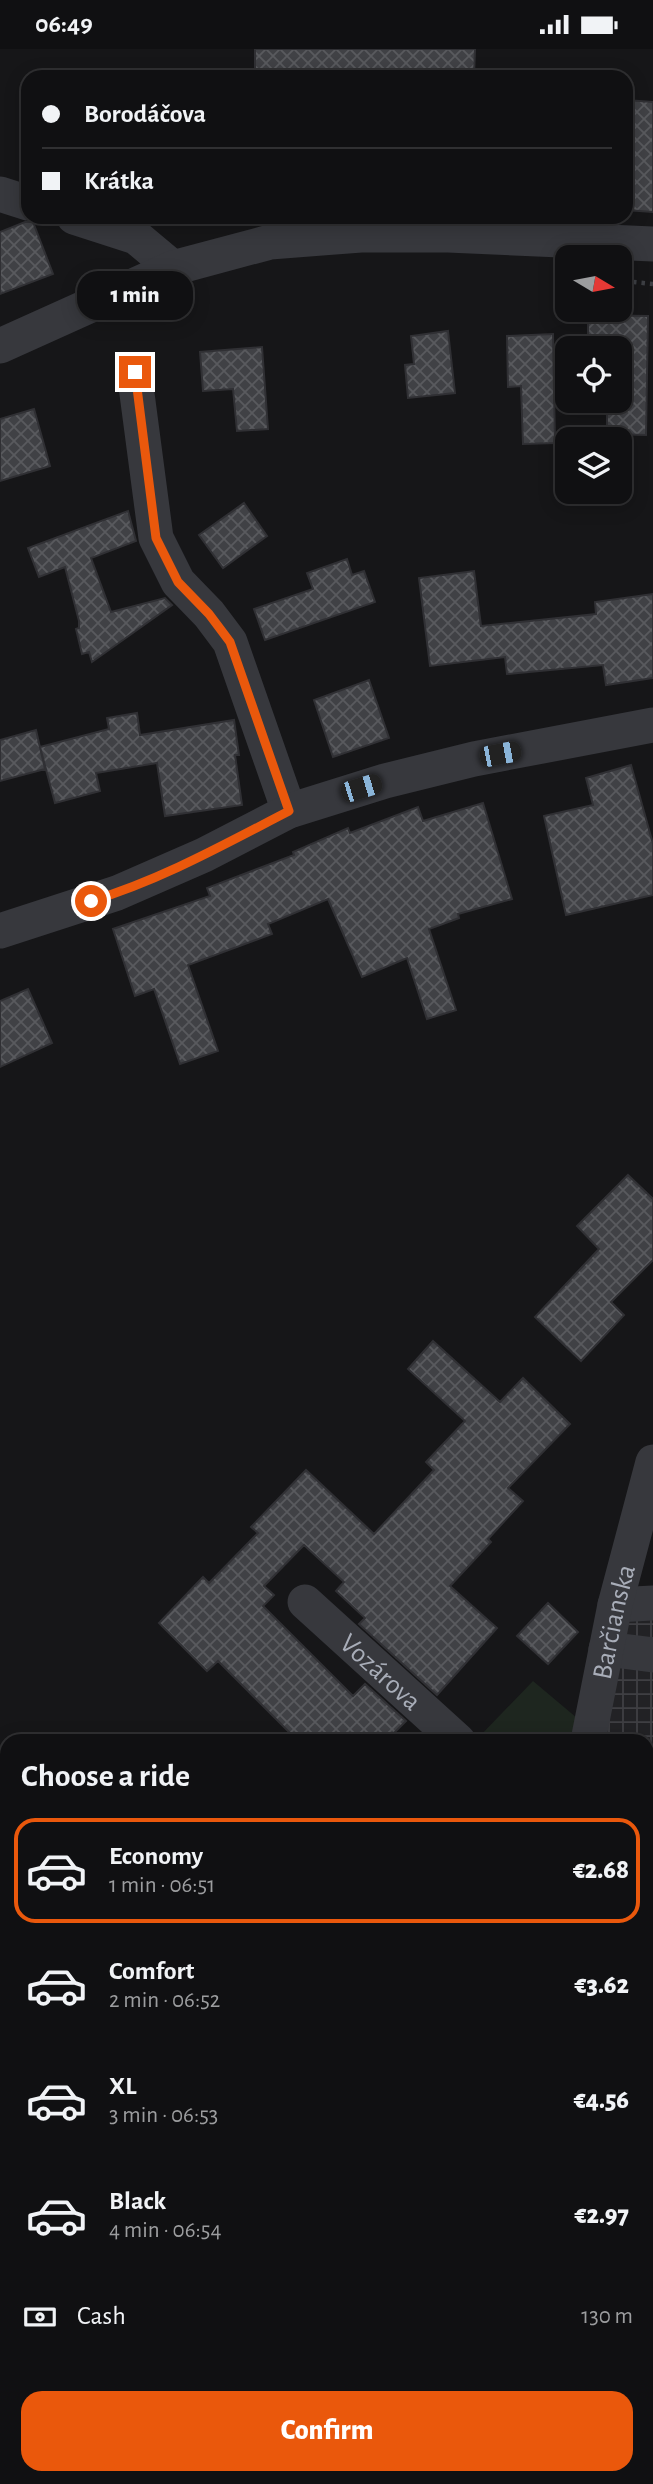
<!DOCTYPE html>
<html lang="en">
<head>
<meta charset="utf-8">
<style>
  :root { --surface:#101012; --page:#1e1e20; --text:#f1f3f6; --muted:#9c9d9f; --line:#303032; --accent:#ea580c }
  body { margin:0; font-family:"Alegreya Sans",sans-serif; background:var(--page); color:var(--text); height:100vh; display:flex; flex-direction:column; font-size:26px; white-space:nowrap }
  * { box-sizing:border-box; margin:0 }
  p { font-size:23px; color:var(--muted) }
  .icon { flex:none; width:38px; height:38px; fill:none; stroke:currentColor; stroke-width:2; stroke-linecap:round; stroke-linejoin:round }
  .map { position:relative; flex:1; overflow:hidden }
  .sheet { position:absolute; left:0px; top:1685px; width:654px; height:751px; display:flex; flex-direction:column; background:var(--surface); border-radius:21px 21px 0 0; box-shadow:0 4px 18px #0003,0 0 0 2px var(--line) }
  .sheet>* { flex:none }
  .guide { position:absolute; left:21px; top:21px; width:612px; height:154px; border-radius:21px; box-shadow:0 4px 18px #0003,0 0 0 2px var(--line); display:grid; align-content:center; height:154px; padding:0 21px; background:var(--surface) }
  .needle { width:46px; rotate:100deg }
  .controls { position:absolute; left:555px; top:196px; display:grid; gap:14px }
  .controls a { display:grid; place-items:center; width:77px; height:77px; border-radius:14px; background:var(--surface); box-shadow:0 4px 18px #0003,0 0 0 2px var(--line); font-size:35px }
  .end { position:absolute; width:32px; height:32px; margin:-16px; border:9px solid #ea580c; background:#fff; box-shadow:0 0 0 4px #fff }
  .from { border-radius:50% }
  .bubble { position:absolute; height:49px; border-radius:21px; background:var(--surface); box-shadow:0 4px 18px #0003,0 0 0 2px var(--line); font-size:23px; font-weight:800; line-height:49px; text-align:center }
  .car { position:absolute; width:21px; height:42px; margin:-21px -10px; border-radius:9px; box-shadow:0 0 5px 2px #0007; background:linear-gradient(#222 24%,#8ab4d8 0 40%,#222 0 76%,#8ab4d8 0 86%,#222 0) }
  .guide b { display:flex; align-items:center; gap:24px; height:66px; font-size:26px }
  .guide b+b { border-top:2px solid var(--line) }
  .guide i { width:18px; height:18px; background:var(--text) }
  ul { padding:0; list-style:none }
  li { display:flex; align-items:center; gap:21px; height:105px; margin:0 14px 10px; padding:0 7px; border:4px solid transparent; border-radius:21px }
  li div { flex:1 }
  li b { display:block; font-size:26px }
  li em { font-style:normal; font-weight:800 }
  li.active { border-color:var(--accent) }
  li>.icon { width:63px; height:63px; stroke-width:1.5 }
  h2 { padding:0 21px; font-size:32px; line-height:84px }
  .pay { display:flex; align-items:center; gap:18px; height:77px; padding:0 21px; font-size:26px }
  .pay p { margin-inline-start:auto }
  .button { display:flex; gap:14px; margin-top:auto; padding:14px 21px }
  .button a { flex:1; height:80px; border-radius:21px; background:var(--accent); color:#fff; font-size:28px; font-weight:800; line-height:80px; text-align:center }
  .status { display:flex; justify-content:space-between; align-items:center; height:49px; padding:0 35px; background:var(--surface); direction:ltr }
  .status svg { height:19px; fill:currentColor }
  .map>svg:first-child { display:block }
  .industrial { fill:url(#industrial-grid) }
  .green { fill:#1e261f }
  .building { fill:url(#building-cross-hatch); stroke:#303034; stroke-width:2 }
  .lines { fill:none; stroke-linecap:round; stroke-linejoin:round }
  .minor-tunnel { stroke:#333438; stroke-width:35; stroke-dasharray:35 18; stroke-linecap:butt }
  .path { stroke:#3d3f44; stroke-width:4.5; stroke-dasharray:3.5 5; stroke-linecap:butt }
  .minor { stroke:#37383d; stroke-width:35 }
  .route { stroke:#ea580c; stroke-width:9 }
  .labels { text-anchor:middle; stroke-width:5; stroke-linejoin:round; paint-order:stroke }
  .street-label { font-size:28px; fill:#a8adb8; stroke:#111113 }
</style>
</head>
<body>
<div class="status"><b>06:49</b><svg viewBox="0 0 49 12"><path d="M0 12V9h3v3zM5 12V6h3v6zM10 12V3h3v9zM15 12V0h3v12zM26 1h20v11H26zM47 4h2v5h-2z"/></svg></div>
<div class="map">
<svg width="653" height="2435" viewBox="0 0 653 2435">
  <defs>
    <pattern id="industrial-grid" width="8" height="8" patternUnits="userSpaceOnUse" patternTransform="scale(1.75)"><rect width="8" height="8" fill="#222225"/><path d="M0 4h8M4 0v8" fill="none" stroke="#3f3f43"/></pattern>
    <pattern id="building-cross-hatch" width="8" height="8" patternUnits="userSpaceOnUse" patternTransform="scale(1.75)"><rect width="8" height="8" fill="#404145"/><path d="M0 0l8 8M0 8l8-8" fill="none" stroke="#595a5e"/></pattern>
  </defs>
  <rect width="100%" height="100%" fill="#161618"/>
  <path class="industrial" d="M 653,1554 L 653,2435 L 0,2435 L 0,1867 L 7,1867 L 7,2429 L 648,2429 L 648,1692 L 588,1692 L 615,1556 Z"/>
  <path class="green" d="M 533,1632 L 577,1669 L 573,1692 L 479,1692 L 477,1690 Z
    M 360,2429 L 482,2429 L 483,2435 L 359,2435 Z"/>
  <path class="building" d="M 255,0 L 475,0 L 474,28 L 255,28 Z
    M 626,51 L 653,53 L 653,163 L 626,161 Z
    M 25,173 L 33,173 L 53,225 L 0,245 L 0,183 Z
    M 588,266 L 648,267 L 646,386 L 607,385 L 607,352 L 620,352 L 620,299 L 588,299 Z
    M 448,282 L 455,344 L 408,349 L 405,316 L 414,315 L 411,287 Z
    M 553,285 L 555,394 L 523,395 L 521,337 L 508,338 L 507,287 Z
    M 262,298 L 268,380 L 237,382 L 233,340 L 203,342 L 200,303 Z
    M 34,360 L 50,417 L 0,432 L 0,370 Z
    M 244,454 L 267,487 L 223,519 L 199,486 Z
    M 128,462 L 136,492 L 91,509 L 111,563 L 165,549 L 172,556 L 92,613 L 89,603 L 82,605 L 76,580 L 79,579 L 79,572 L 65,518 L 39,528 L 28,499 Z
    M 347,510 L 352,526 L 364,522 L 375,553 L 265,591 L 254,560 L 313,540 L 307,524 Z
    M 474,522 L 481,577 L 596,565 L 595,553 L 653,545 L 653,629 L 606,636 L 603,616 L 507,625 L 505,608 L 430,617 L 419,529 Z
    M 369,631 L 389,689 L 333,708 L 314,651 Z
    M 137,664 L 140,686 L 234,671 L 239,706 L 235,706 L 242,756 L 165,767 L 157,714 L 96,724 L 100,742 L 55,754 L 40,698 L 109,680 L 107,669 Z
    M 36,681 L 45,720 L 0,732 L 0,691 Z
    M 631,716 L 653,795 L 653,846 L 566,866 L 544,767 L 593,756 L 586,729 Z
    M 483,754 L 512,850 L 458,865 L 459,869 L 429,880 L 456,961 L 427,970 L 407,909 L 362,928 L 328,850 L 268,875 L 272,885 L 188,916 L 218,1002 L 180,1015 L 154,940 L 135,947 L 113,880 L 210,847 L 207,839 L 294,806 L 293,803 L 348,779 L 350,784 L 418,758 L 423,772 Z
    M 28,940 L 52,994 L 0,1018 L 0,952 Z
    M 628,1126 L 653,1150 L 653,1211 L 611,1253 L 624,1266 L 581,1312 L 535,1268 L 599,1200 L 577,1177 Z
    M 433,1292 L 500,1353 L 523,1329 L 570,1375 L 508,1439 L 523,1452 L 488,1490 L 491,1493 L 450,1537 L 497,1579 L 437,1646 L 359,1575 L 365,1569 L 336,1542 L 344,1533 L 304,1496 L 264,1537 L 274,1546 L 263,1557 L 353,1647 L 365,1635 L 406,1672 L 386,1692 L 298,1692 L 218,1612 L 207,1622 L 159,1574 L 203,1528 L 209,1534 L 258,1484 L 251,1478 L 306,1421 L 374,1485 L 434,1421 L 426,1413 L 465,1372 L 408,1320 Z
    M 548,1554 L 578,1583 L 548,1615 L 517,1587 Z"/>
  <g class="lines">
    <path class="minor-tunnel" d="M 648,1941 L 653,1941"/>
    <path class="path" d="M 633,233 L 653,235
      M 618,2429 L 618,2435"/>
    <g class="minor">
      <path d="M 0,145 L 28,154"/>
      <path d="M 74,168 L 136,188 L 173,219"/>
      <path d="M 0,297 L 173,219 L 270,193 L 361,186 L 448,186 L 653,195"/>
      <path d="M 134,322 L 156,489 L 178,533 L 209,565 L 230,593 L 289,762"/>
      <path d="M 0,882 L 117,844 L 204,806 L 289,762 L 385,732 L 474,710 L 653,676"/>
      <path id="s1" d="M 305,1553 L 458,1692"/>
      <path d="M 615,1556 L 653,1554"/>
      <path d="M 606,1600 L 653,1606"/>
      <path id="s2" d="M 588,1692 L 615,1556 L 653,1413"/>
      <path d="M 0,1867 L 7,1867"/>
      <path d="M 648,2113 L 653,2113"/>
      <path d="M 0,2423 L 7,2423"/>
      <path d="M 521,2429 L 521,2435"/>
      <path d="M 316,2435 L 317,2429"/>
      <path d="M 564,2435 L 564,2429"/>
    </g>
  </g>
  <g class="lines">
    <path class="route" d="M 91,852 C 161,831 225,795 289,762 L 230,593 L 209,565 L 178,533 L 156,489 L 135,323"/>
  </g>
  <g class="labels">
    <g class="street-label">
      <text dy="10" stroke="none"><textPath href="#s2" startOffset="122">Barčianska</textPath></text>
      <text dy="10" stroke="none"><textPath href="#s1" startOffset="103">Vozárova</textPath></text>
    </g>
  </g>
</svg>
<div class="controls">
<a><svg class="needle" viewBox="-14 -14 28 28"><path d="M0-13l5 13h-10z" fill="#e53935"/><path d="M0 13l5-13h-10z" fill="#9c9d9f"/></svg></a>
<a><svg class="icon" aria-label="locate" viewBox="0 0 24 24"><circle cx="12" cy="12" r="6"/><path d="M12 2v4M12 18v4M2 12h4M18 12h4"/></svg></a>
<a><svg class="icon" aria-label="layers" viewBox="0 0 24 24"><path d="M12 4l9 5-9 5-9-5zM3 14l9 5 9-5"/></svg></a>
</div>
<i class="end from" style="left:91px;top:852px"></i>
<i class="end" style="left:135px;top:323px"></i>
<div class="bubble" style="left:77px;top:222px;width:116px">1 min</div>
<i class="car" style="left:500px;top:705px;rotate:79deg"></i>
<i class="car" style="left:361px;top:739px;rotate:73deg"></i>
<div class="guide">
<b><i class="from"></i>Borodáčova</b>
<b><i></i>Krátka</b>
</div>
<section class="sheet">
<h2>Choose a ride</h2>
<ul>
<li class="active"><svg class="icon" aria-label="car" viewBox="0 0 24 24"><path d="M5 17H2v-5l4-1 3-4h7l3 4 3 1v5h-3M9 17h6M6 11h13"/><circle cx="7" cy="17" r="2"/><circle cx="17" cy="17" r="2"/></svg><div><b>Economy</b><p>1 min · 06:51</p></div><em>€2.68</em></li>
<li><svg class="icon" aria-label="car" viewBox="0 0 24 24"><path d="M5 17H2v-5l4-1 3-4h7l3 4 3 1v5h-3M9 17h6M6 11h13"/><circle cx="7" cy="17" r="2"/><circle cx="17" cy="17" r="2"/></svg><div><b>Comfort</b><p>2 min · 06:52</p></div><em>€3.62</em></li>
<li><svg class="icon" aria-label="car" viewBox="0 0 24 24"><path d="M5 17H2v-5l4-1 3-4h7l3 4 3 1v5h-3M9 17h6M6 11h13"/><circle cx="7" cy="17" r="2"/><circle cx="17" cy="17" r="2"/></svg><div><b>XL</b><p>3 min · 06:53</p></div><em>€4.56</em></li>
<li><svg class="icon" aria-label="car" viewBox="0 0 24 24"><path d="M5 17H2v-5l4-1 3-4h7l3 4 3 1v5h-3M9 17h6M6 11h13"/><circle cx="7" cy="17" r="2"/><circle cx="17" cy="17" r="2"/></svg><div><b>Black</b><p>4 min · 06:54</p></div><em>€2.97</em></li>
</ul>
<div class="pay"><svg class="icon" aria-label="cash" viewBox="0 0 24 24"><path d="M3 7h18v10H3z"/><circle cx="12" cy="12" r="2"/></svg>Cash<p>130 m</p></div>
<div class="button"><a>Confirm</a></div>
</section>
</div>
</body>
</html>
